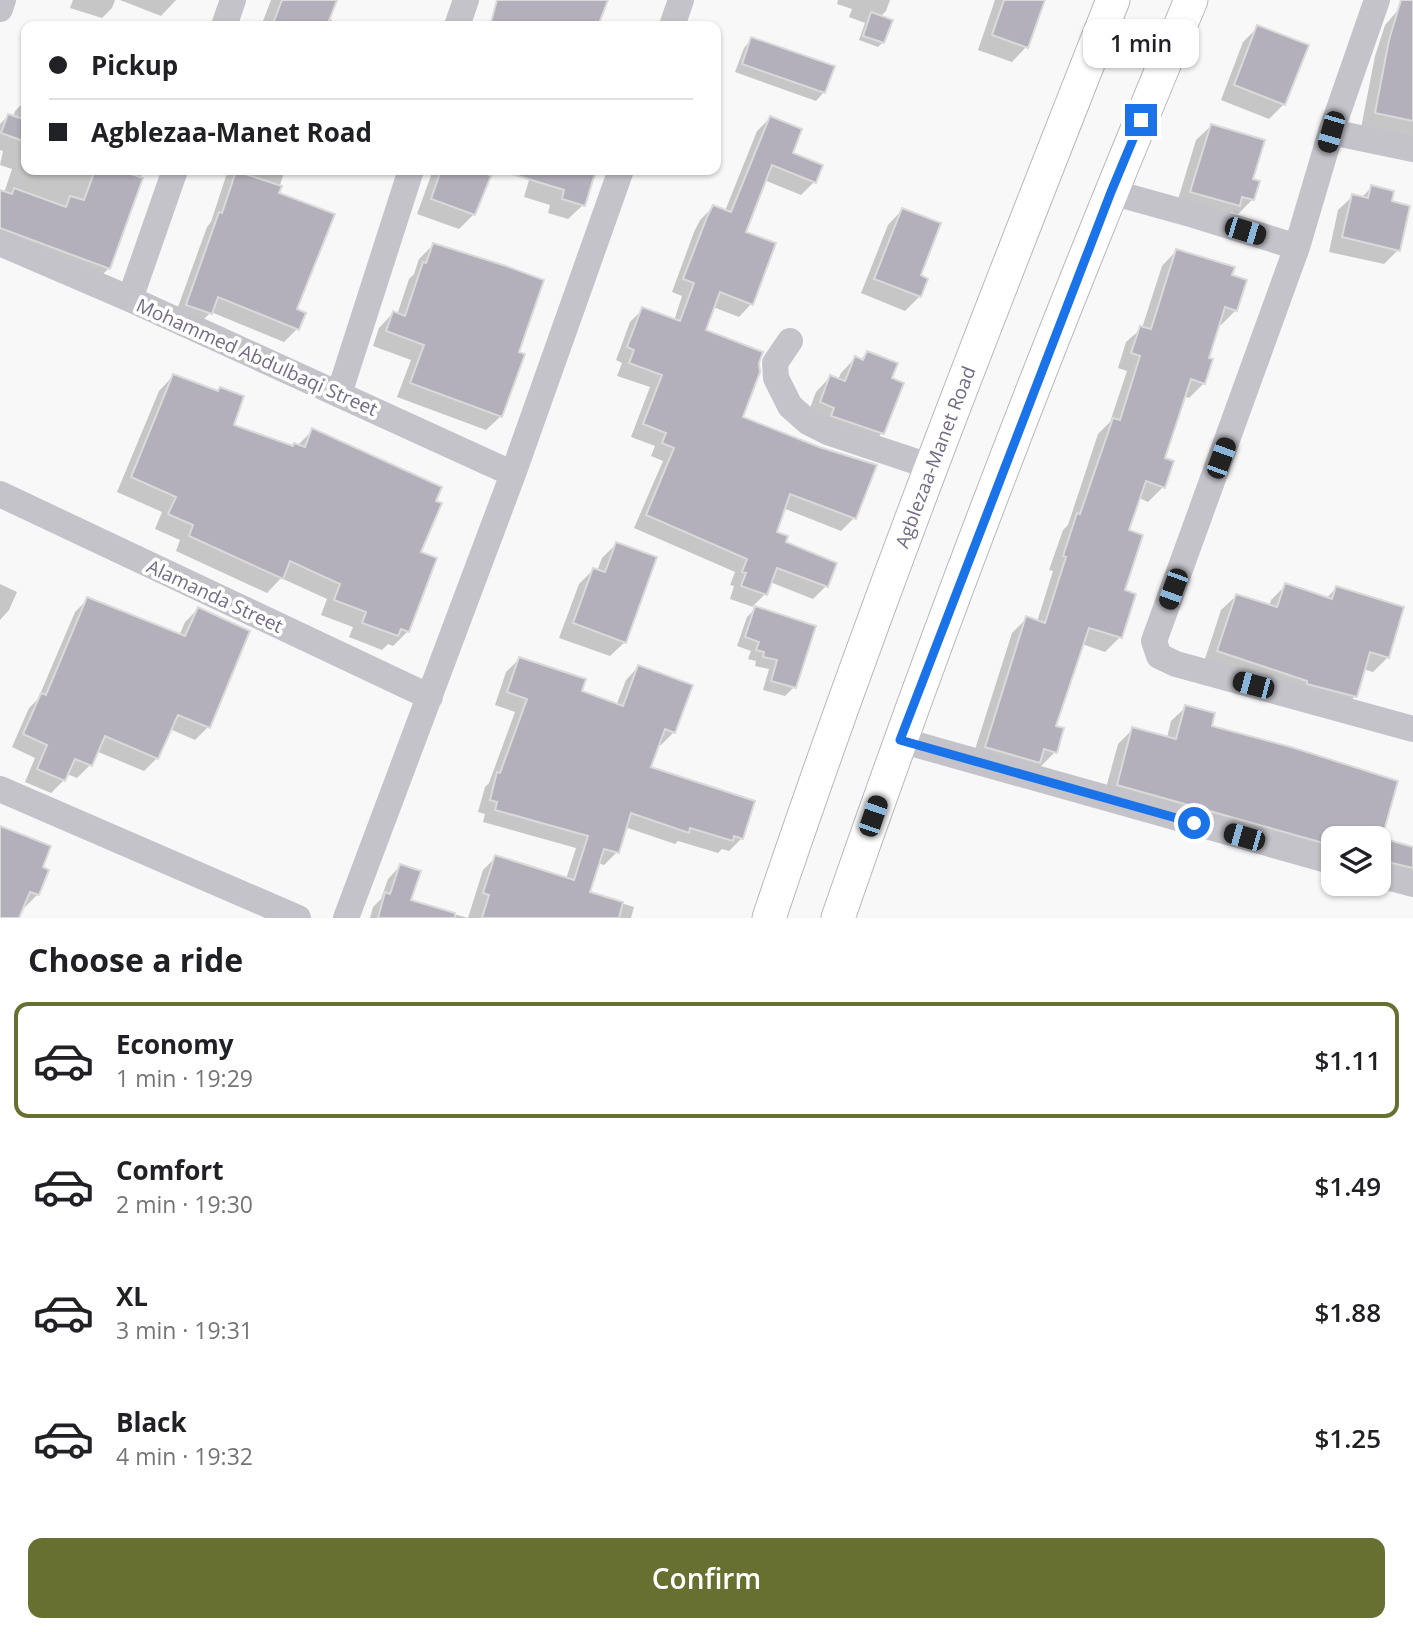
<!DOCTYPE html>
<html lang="en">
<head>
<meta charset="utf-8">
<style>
  :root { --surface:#fff; --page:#f2f2f2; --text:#202124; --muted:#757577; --line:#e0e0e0; --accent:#676f31 }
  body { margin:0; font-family:"Open Sans",sans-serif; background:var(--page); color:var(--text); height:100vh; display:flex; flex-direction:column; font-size:26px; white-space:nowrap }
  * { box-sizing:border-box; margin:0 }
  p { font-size:23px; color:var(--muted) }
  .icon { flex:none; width:38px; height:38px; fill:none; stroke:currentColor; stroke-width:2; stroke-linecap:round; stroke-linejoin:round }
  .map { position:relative; height:918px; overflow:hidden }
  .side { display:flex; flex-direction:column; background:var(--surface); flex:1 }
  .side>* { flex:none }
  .top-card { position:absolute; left:21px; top:21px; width:700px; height:154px; border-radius:14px; box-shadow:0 2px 5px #0004; display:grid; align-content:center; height:154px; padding:0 28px; background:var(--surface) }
  .buttons { position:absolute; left:1321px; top:826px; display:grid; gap:14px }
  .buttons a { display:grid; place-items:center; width:70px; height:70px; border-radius:14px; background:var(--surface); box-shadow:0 2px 5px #0004; font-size:35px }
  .end { position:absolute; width:32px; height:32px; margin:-16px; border:9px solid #1a73e8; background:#fff; box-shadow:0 0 0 4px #fff }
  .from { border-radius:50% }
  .bubble { position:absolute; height:49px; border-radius:14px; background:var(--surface); box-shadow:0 2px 5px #0004; font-size:23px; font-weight:600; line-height:49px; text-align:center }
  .car { position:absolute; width:21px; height:42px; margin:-21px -10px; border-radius:9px; box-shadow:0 0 5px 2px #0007; background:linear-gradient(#222 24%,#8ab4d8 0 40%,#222 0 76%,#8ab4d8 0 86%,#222 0) }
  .top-card b { display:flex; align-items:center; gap:24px; height:66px; font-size:26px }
  .top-card b+b { border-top:2px solid var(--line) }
  .top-card i { width:18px; height:18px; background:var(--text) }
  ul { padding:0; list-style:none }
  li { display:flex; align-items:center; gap:21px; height:116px; margin:0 14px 10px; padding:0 14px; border:4px solid transparent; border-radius:14px }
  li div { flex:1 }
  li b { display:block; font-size:26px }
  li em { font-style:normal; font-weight:600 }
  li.on { border-color:var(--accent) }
  li>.icon { width:63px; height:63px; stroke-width:1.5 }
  h2 { padding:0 28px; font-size:32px; line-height:84px }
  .action { display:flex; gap:14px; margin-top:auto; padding:14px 28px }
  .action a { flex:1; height:80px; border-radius:14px; background:var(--accent); color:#fff; font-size:28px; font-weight:600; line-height:80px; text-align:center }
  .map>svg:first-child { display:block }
  .shadow { fill:#0003 }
  .building { fill:#b3b0bb; stroke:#d9dad9; stroke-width:2 }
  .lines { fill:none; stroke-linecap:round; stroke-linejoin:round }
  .major-casing { stroke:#b9b7be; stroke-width:35 }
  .minor { stroke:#c5c3ca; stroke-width:26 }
  .major { stroke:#fff; stroke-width:33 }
  .route { stroke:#1a73e8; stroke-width:9 }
  .labels { text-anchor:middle; stroke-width:7; stroke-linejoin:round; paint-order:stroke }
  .street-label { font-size:19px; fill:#736b84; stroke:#fff }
</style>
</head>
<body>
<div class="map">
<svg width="1413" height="918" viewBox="0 0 1413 918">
  <rect width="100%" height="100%" fill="#f7f8f7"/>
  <path class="shadow" d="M 73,0 L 115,0 L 112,8 L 102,18 L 70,8 Z
    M 120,0 L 176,0 L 161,16 Z
    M 271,0 L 335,0 L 328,18 L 332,20 L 330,26 L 264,26 L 266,22 L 263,21 Z
    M 500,0 L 606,0 L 596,26 L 487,26 L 493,18 Z
    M 838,0 L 890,0 L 886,11 L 880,17 L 883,42 L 878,47 L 859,40 L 865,23 L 849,17 L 852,9 L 837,4 Z
    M 995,0 L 1044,0 L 1026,47 L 1012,62 L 978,50 Z
    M 1407,0 L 1413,0 L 1413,138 L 1361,128 L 1375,56 L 1385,25 Z
    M 1258,27 L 1284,104 L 1269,119 L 1221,100 L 1243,42 Z
    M 752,39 L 824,92 L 816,101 L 735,72 L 744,48 Z
    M 26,100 L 26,170 L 143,170 L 109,268 L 96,281 L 0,244 L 0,192 L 4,193 L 12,169 L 0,165 L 3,151 L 0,150 L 0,124 L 8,116 L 13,117 L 15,111 Z
    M 770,118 L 790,154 L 814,182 L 801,195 L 764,180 L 744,233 L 751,304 L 739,317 L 713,307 L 704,331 L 740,418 L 854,518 L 841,531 L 783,508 L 774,533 L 826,586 L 813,599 L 770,582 L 765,594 L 752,607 L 814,627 L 794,687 L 785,696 L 763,690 L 769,669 L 755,666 L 756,661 L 748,659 L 751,651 L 737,646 L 747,617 L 756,608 L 730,599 L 734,586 L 730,585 L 735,572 L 634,528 L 663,461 L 651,456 L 655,446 L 631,437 L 650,387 L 617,376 L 622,363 L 616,360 L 630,322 L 643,309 L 674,321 L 682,296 L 672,292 L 694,232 L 700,220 L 713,207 L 725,211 L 757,131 Z
    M 1211,126 L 1251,181 L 1253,199 L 1238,214 L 1231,212 L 1223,220 L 1176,206 L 1196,140 Z
    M 228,170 L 285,170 L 277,194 L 297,329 L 284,342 L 211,312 L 197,326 L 174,318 L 207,227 L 211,222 Z
    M 433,170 L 489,170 L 474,214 L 459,229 L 417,214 Z
    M 532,170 L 598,170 L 583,205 L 568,219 L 548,213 L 550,205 L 524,197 Z
    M 1372,187 L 1390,203 L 1398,250 L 1384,264 L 1329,252 L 1338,210 L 1353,196 L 1361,198 Z
    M 902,210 L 918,276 L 920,296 L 905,311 L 861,293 L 888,225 Z
    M 433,245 L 516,353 L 501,416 L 486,430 L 397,397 L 411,360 L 373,346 L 379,328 L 393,313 L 397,315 L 409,279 L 414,274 L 419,259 Z
    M 1176,251 L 1230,276 L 1236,310 L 1221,325 L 1218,324 L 1207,360 L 1204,383 L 1189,398 L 1183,396 L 1163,460 L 1163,487 L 1148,502 L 1139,498 L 1127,531 L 1120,637 L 1105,652 L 1082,644 L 1054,727 L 1055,752 L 1040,767 L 971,762 L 1012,633 L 1027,618 L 1037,622 L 1053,571 L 1049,570 L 1063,530 L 1068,525 L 1098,434 L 1110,422 L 1127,371 L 1118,368 L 1126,342 L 1142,328 L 1162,266 Z
    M 867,353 L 890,379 L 882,433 L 868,448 L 807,416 L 816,392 L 830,377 L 838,380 L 841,373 L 855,358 L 860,360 Z
    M 173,376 L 232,426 L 292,448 L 297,446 L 313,430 L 418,553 L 408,631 L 393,646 L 388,644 L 382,650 L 349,637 L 353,627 L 321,615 L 327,599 L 281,578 L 267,593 L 176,551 L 180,540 L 155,529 L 162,512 L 117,492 L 159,391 Z
    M 616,544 L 625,642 L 610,656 L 559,638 L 579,584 L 593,570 L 597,571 L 602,558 Z
    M 0,584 L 17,592 L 9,610 L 0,620 Z
    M 1286,585 L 1326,599 L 1336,588 L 1388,657 L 1373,672 L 1363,669 L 1355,696 L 1341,711 L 1203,665 L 1221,610 L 1236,596 L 1269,607 L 1271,600 Z
    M 88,599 L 179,636 L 185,622 L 198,609 L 208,727 L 195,740 L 170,729 L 157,758 L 144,771 L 96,751 L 90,765 L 77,778 L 67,774 L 64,780 L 51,793 L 25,782 L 35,758 L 12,747 L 29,708 L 38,699 L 75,612 Z
    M 519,659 L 580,693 L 616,706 L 626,680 L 638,667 L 674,732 L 661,745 L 658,744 L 649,768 L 742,838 L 729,851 L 722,849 L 718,853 L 678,841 L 675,844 L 625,827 L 617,852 L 604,865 L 598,863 L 588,893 L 634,907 L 631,918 L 370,918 L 373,907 L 381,899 L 388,879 L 400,866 L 409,901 L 468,918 L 483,870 L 496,857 L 566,879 L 576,848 L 483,822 L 485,814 L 478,812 L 485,787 L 489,783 L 515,712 L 495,705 L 506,672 Z
    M 1186,707 L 1210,727 L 1396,783 L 1379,839 L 1413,849 L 1413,893 L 1379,877 L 1379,838 L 1334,838 L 1334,868 L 1103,799 L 1118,744 L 1133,729 L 1167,738 L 1171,721 Z
    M 0,829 L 40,868 L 38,894 L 24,908 L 22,908 L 18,918 L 0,918 Z"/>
  <path class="building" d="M 282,0 L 337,0 L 327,26 L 272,26 Z
    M 497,0 L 608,0 L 598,26 L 490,26 Z
    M 1004,0 L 1045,0 L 1028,48 L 992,35 Z
    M 1401,0 L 1413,0 L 1413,121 L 1375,113 L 1389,40 Z
    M 871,12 L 893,20 L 884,43 L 863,36 Z
    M 1257,25 L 1309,45 L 1285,105 L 1234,85 Z
    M 751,37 L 835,66 L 825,93 L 742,64 Z
    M 8,114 L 26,120 L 26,142 L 1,133 Z
    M 770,116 L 802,129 L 793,153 L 823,165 L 816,183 L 772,165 L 746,232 L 776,243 L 753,305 L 720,292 L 706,330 L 763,352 L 759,363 L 760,372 L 743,417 L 819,447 L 877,465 L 856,519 L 790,494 L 777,532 L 788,536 L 786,542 L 837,563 L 828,587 L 777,568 L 767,595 L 741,586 L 746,573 L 742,572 L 747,559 L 646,515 L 674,448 L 662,443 L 666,433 L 643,424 L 662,375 L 629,363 L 634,350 L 627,347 L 642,307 L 680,321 L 694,283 L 683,279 L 707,217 L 713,205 L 731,212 Z
    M 1211,124 L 1265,140 L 1253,179 L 1260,181 L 1254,200 L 1242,197 L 1240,206 L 1190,192 Z
    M 95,170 L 120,170 L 143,178 L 110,269 L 0,228 L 0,190 L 12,194 L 14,188 L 66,207 L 70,196 L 84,200 Z
    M 441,170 L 491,170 L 489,175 L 491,176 L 475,215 L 431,199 Z
    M 513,170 L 596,170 L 585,206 L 562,199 L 564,190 L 512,174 Z
    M 236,171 L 282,186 L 279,193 L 335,214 L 297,309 L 306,313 L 299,330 L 218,297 L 212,314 L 186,305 L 219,212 L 222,213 Z
    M 1371,185 L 1394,191 L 1392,201 L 1410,206 L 1400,251 L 1342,237 L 1352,194 L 1368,198 Z
    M 902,208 L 941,223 L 921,275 L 928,279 L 921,297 L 874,279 Z
    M 433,243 L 506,266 L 544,280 L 519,352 L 525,354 L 502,417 L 410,383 L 424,345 L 386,331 L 393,311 L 405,316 L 423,262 L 426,263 Z
    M 1176,249 L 1235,267 L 1232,275 L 1247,280 L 1237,311 L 1225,307 L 1209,358 L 1213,359 L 1205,384 L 1191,379 L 1165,458 L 1174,461 L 1165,488 L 1146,481 L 1129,530 L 1143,535 L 1125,590 L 1136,594 L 1122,638 L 1089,628 L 1056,726 L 1064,728 L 1057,753 L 1044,749 L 1040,763 L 985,747 L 1026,616 L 1045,623 L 1066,557 L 1063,556 L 1077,513 L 1080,514 L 1113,418 L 1120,420 L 1140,356 L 1131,353 L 1140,326 L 1151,329 Z
    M 867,351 L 898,363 L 892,378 L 904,383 L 884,434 L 831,416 L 834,408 L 820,402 L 830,375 L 845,381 L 855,356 L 863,360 Z
    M 173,374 L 218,391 L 220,387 L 244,396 L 234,425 L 293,446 L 294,443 L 305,447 L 312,428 L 442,487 L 436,501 L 442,503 L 421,552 L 437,558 L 409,632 L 401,629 L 398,636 L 362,623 L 366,612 L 334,600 L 340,584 L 290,561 L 283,579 L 189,536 L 193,525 L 168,514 L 176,497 L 131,477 Z
    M 616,542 L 657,557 L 626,643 L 573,623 L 593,568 L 605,572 Z
    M 1285,583 L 1332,599 L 1336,586 L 1404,607 L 1389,658 L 1370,652 L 1357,697 L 1307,684 L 1307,681 L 1217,651 L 1236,594 L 1277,607 Z
    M 87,597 L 185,636 L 198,607 L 250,631 L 210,728 L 178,715 L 158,759 L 105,736 L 92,766 L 75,759 L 65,781 L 37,769 L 47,745 L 23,734 L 41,693 L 46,695 Z
    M 755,606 L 816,626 L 796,688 L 771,681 L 777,660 L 763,657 L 764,652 L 756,650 L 759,642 L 745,637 Z
    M 519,657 L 586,679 L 582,691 L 623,706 L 638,665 L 693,685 L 675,733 L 665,729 L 651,767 L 755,801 L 743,839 L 734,836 L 733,841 L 690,828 L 689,833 L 631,813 L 619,853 L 604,849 L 590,892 L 623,902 L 619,918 L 482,918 L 489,895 L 483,893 L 495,855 L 574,880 L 588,836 L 495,810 L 497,802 L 490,800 L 497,772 L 500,773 L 527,699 L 507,692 Z
    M 1185,705 L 1215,713 L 1212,726 L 1291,747 L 1398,781 L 1382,838 L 1413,847 L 1413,868 L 1379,860 L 1379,838 L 1329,838 L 1327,844 L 1117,785 L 1132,727 L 1176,739 Z
    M 0,826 L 51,846 L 43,867 L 49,870 L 39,895 L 30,892 L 19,918 L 0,918 Z
    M 400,864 L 421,871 L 411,900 L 455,913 L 455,918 L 378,918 L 385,892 L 390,894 Z"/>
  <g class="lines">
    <defs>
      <g id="major">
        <path id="s1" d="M 769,918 C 873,608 993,304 1113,0"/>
        <path d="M 838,918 C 945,608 1064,302 1191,0"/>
      </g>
    </defs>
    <use href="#major" class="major-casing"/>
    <path class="minor" d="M 0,9 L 3,0
      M 224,26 L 233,0
      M 457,26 L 466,0
      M 672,26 L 681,0
      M 1331,132 L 1413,149
      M 1111,192 L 1194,215 L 1297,247 L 1154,641 L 1159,656 L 1176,664 L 1413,729
      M 0,243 L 130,299 L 513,474
      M 1297,247 L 1331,132 L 1377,0
      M 130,299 L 175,170
      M 790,341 L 775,363 L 776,378 L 790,406 L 808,422 L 830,433 L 932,467
      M 339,394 L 411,170
      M 0,494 L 430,697
      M 900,740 L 1334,862
      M 0,789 L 298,918
      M 1379,875 L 1413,884
      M 346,918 L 513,474 L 621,170"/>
    <use href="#major" class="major"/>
  </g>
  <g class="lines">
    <path class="route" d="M 1141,120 L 1111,192 L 900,740 L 1194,823"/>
  </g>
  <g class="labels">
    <g class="street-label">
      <text transform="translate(257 357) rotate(24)" y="7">Mohammed Abdulbaqi Street</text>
      <text dy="7" stroke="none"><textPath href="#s1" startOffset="490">Agblezaa-Manet Road</textPath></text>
      <text transform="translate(215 596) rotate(25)" y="7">Alamanda Street</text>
    </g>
  </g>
</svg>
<div class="buttons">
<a><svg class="icon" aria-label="layers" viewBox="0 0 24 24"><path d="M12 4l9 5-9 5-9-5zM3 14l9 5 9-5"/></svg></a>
</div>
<i class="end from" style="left:1194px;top:823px"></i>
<i class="end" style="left:1141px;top:120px"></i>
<div class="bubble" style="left:1083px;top:19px;width:116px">1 min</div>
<i class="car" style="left:1331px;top:132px;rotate:196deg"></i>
<i class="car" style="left:1245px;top:231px;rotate:107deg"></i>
<i class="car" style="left:1221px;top:458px;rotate:20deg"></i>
<i class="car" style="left:1173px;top:589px;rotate:200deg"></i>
<i class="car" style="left:1253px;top:685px;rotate:285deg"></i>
<i class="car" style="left:873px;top:816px;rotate:19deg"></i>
<i class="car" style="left:1244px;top:837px;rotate:286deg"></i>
<div class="top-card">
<b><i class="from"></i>Pickup</b>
<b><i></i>Agblezaa-Manet Road</b>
</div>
</div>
<section class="side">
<h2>Choose a ride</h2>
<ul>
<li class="on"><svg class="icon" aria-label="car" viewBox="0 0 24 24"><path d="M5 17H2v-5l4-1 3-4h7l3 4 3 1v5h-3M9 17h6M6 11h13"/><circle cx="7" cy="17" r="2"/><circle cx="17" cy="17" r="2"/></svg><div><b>Economy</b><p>1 min · 19:29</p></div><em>$1.11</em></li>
<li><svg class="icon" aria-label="car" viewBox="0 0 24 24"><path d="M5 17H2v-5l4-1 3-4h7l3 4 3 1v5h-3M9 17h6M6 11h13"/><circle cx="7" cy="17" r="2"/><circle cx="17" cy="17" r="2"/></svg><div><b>Comfort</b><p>2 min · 19:30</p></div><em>$1.49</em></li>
<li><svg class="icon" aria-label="car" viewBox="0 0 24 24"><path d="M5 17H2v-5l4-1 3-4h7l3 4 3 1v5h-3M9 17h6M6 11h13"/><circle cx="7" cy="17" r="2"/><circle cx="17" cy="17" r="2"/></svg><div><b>XL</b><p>3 min · 19:31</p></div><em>$1.88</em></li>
<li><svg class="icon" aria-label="car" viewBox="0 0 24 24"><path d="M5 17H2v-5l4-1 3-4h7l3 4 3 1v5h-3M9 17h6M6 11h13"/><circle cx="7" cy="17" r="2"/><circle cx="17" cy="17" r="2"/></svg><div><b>Black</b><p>4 min · 19:32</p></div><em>$1.25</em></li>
</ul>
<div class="action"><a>Confirm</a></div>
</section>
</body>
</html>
